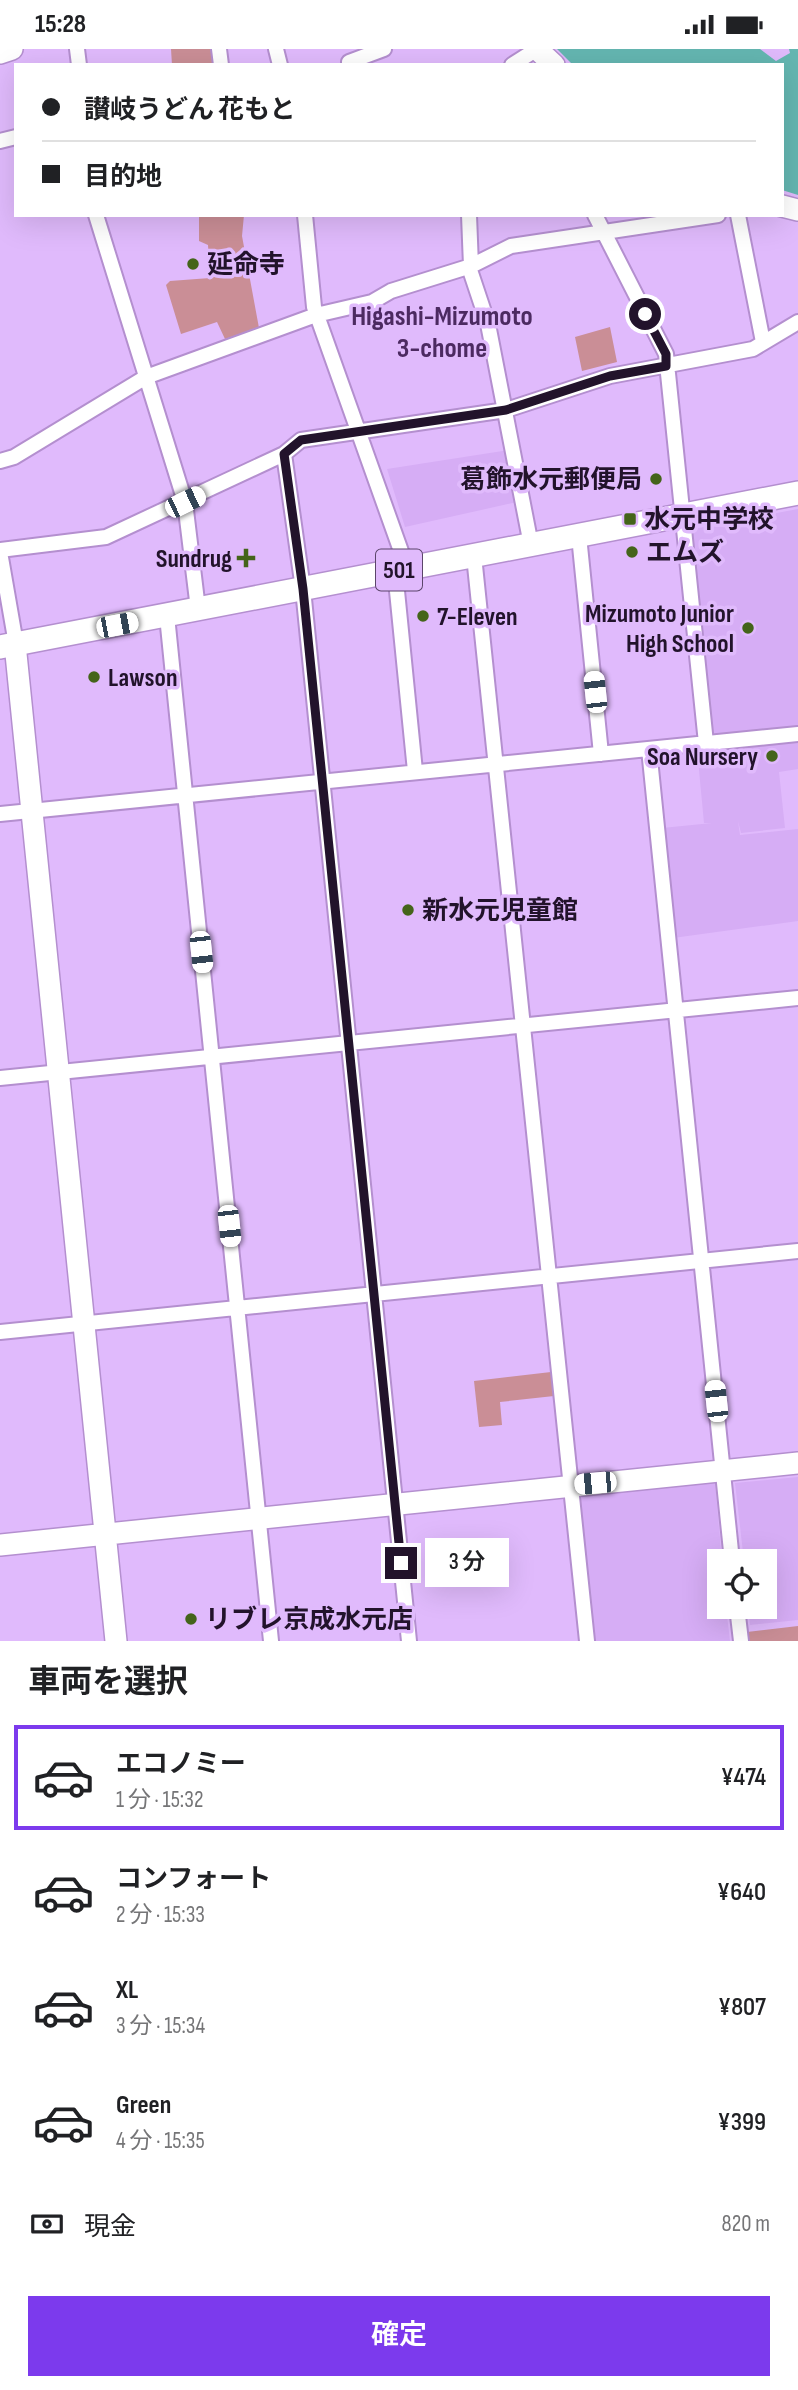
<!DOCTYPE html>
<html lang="ja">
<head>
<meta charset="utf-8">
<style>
  :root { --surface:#fff; --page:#f6f6f6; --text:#202124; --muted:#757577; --line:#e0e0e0; --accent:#7c3aed }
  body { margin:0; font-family:"Sofia Sans Condensed","Noto Sans JP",sans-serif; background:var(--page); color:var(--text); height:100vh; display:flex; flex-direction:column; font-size:26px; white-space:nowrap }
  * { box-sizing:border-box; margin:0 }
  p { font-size:23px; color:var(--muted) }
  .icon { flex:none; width:38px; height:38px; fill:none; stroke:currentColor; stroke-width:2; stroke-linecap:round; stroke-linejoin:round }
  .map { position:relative; height:1592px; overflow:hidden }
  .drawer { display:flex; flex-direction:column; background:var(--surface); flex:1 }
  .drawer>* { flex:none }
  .hud { position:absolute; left:14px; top:14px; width:770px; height:154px; border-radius:0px; box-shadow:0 7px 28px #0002; display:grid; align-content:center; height:154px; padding:0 28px; background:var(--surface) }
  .fabs { position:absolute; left:707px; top:1500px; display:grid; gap:14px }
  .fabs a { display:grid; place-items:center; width:70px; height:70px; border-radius:0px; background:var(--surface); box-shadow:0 7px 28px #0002; font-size:35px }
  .end { position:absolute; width:32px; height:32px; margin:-16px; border:9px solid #22132b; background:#fff; box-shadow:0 0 0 4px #fff }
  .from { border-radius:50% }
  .bubble { position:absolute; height:49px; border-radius:0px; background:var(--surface); box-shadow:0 7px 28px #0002; font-size:23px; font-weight:600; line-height:49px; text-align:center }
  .car { position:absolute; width:21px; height:42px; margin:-21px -10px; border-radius:9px; box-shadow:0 0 5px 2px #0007; background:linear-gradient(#fff 24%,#345 0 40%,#fff 0 76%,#345 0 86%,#fff 0) }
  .hud b { display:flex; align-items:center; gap:24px; height:66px; font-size:26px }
  .hud b+b { border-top:2px solid var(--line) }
  .hud i { width:18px; height:18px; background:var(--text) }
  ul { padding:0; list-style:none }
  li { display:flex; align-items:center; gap:21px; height:105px; margin:0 14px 10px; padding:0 14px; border:4px solid transparent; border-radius:0px }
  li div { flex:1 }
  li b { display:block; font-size:26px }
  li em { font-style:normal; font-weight:600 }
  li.selected { border-color:var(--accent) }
  li>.icon { width:63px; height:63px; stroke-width:1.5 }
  h2 { padding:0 28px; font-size:32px; line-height:84px }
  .pay { display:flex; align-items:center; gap:18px; height:77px; padding:0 28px; font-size:26px }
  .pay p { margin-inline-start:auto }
  .action { display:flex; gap:14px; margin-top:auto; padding:14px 28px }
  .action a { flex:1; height:80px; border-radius:0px; background:var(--accent); color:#fff; font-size:28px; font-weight:600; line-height:80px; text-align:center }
  .status { display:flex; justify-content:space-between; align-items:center; height:49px; padding:0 35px; background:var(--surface); direction:ltr }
  .status svg { height:19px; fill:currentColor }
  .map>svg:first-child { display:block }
  .built { fill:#d6adf5 }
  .green { fill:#ca8e96 }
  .water { fill:#64b6b1 }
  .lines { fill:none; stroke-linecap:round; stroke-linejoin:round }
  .street-casing { stroke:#b48fcf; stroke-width:18 }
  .secondary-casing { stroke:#b48fcf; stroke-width:24 }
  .primary-casing { stroke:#b48fcf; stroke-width:26 }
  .street { stroke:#fff; stroke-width:14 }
  .secondary { stroke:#fff; stroke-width:21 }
  .primary { stroke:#fff; stroke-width:23 }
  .route { stroke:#22132b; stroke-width:9 }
  .poi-dot { fill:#44641a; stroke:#e0bafc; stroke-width:2.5 }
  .labels { text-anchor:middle; stroke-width:7; stroke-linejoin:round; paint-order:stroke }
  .shield { fill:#e0bafc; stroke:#5b456a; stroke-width:2 }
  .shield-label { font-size:24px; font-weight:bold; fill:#22132b }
  .poi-label { font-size:26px; font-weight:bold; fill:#22132b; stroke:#e0bafc; text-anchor:start }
  .neighbourhood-label { font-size:28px; font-weight:bold; fill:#4c2a61; stroke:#e0bafc }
</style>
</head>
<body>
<div class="status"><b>15:28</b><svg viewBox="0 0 49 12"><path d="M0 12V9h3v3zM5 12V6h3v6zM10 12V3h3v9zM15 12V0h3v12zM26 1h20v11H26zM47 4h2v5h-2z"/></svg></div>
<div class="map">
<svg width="798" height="1592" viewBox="0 0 798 1592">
  <rect width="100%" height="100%" fill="#e0bafc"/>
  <path class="built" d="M 509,401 L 517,453 L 405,478 L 387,420 Z
    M 798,460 L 798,677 L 715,685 L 710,681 L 688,481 Z
    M 798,688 L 798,720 L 779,723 L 785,779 L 741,784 L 738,772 L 740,786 L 798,780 L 798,872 L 673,889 L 662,779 L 712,774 L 704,774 L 697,700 Z
    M 798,1428 L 798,1571 L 750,1576 L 748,1558 L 765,1558 L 765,1512 L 744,1512 L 735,1434 Z
    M 715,1433 L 722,1512 L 719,1512 L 719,1558 L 726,1558 L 730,1592 L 593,1592 L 577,1454 L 583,1447 Z"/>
  <path class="green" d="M 171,0 L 214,0 L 216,16 L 172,16 Z
    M 199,166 L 244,166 L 242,187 L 259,279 L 225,290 L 217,273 L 181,285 L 166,236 L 170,232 L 210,229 L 208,196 L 199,192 Z
    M 610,278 L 617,313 L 582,322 L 575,288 Z
    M 551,1323 L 554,1347 L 500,1353 L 502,1376 L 479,1378 L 474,1332 Z
    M 798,1577 L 798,1592 L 748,1592 L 747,1583 Z"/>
  <path class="water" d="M 557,0 L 760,0 L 776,12 L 790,4 L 789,0 L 798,0 L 798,146 L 782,141 L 782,16 L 573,16 Z"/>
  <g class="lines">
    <defs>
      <path id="street" d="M 77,0 L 79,16
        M 219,0 L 221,16
        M 276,0 L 280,16
        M 350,16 L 349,13 L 384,0
        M 512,16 L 537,0
        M 0,92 L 16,88
        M 96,166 L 185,453 L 198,560
        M 305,166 L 314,258 L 407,519
        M 469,166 L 471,217
        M 595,166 L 666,305 L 706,694
        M 738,166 L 763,293
        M 469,218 L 488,275 L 531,496
        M 284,405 L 303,540 L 409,1592
        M 0,412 L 14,408 L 146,328 L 316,266 L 372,253 L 391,242 L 471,217 L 511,197 L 718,166
        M 579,487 L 601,705
        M 0,501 L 106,488 L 284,405 L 301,391 L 506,361 L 610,327 L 753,300 L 798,273
        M 0,503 L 16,595
        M 474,507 L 587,1592
        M 395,522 L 415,722
        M 167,567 L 271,1592
        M 649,700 L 732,1512
        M 0,765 L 798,685
        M 0,1029 L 798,949
        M 0,1283 L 798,1202
        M 737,1558 L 741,1592"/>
      <path id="secondary" d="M 537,0 L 554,16
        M 0,4 L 12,0
        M 782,157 L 798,161
        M 15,595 L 116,1592
        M 0,1496 L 798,1414"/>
      <path id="primary" d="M 0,598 L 798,444"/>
    </defs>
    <use href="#street" class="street-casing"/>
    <use href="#secondary" class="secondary-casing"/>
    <use href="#primary" class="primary-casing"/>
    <use href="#street" class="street"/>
    <use href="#secondary" class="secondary"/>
    <use href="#primary" class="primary"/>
  </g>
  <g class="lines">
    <path class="route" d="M 401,1514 L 303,540 L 284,405 L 301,391 L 506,361 L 610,327 L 666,317 L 666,305 L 645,265"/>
  </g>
  <g class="poi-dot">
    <circle cx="193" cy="215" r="7"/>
    <circle cx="656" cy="430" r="7"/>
    <rect x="623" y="463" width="14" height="14" rx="3.5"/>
    <circle cx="632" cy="503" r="7"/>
    <path d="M242.5 498.5h7v7h7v7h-7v7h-7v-7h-7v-7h7z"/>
    <circle cx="423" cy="567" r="7"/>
    <circle cx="748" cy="579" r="7"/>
    <circle cx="94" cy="628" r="7"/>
    <circle cx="772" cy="707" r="7"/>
    <circle cx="408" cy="861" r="7"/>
    <circle cx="191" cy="1570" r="7"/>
  </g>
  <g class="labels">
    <rect class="shield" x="376" y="500.5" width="46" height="41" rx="5"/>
    <g class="shield-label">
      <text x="399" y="529">501</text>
    </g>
    <g class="poi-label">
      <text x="207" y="224">延命寺</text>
      <text x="642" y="439" text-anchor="end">葛飾水元郵便局</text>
      <text x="644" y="479">水元中学校</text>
      <text x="646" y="512">エムズ</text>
      <text x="232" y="518" text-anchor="end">Sundrug</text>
      <text x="734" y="573" text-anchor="end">Mizumoto Junior<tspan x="734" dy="30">High School</tspan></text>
      <text x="437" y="576">7-Eleven</text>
      <text x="108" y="637">Lawson</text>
      <text x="758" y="716" text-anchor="end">Soa Nursery</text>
      <text x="422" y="870">新水元児童館</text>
      <text x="205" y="1579">リブレ京成水元店</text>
    </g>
    <g class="neighbourhood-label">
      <text x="442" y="276">Higashi-Mizumoto<tspan x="442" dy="32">3-chome</tspan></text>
    </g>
  </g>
</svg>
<div class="fabs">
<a><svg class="icon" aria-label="locate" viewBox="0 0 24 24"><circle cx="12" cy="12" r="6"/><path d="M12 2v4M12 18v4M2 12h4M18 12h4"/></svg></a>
</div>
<i class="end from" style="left:645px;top:265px"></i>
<i class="end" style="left:401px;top:1514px"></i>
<div class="bubble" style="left:425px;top:1489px;width:84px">3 分</div>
<i class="car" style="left:185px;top:453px;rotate:64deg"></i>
<i class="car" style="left:117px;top:576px;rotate:79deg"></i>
<i class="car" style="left:595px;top:643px;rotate:354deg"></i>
<i class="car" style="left:201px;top:903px;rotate:174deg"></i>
<i class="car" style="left:229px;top:1177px;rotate:174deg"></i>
<i class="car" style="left:716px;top:1352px;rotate:354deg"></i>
<i class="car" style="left:595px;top:1434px;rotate:265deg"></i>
<div class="hud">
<b><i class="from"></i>讃岐うどん 花もと</b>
<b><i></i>目的地</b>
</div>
</div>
<section class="drawer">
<h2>車両を選択</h2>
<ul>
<li class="selected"><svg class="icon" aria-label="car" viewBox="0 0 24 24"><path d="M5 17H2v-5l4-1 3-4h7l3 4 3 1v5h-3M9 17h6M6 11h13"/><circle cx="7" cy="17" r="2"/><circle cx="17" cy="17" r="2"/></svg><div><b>エコノミー</b><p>1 分 · 15:32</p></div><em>¥474</em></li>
<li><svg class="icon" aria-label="car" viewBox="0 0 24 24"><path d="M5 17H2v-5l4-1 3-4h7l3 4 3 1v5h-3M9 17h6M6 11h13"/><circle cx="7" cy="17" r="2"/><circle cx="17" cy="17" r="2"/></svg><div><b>コンフォート</b><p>2 分 · 15:33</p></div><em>¥640</em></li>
<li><svg class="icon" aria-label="car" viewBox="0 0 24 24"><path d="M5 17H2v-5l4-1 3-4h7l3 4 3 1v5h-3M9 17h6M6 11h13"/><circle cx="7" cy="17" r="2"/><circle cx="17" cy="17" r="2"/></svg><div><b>XL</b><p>3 分 · 15:34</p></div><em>¥807</em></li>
<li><svg class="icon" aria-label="car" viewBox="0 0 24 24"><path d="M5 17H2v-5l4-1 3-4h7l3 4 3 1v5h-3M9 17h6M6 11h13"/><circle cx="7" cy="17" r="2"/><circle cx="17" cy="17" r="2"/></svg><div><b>Green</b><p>4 分 · 15:35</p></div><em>¥399</em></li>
</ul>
<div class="pay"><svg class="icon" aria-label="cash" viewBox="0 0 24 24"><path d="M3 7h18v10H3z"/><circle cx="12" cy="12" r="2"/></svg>現金<p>820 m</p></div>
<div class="action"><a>確定</a></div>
</section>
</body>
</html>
